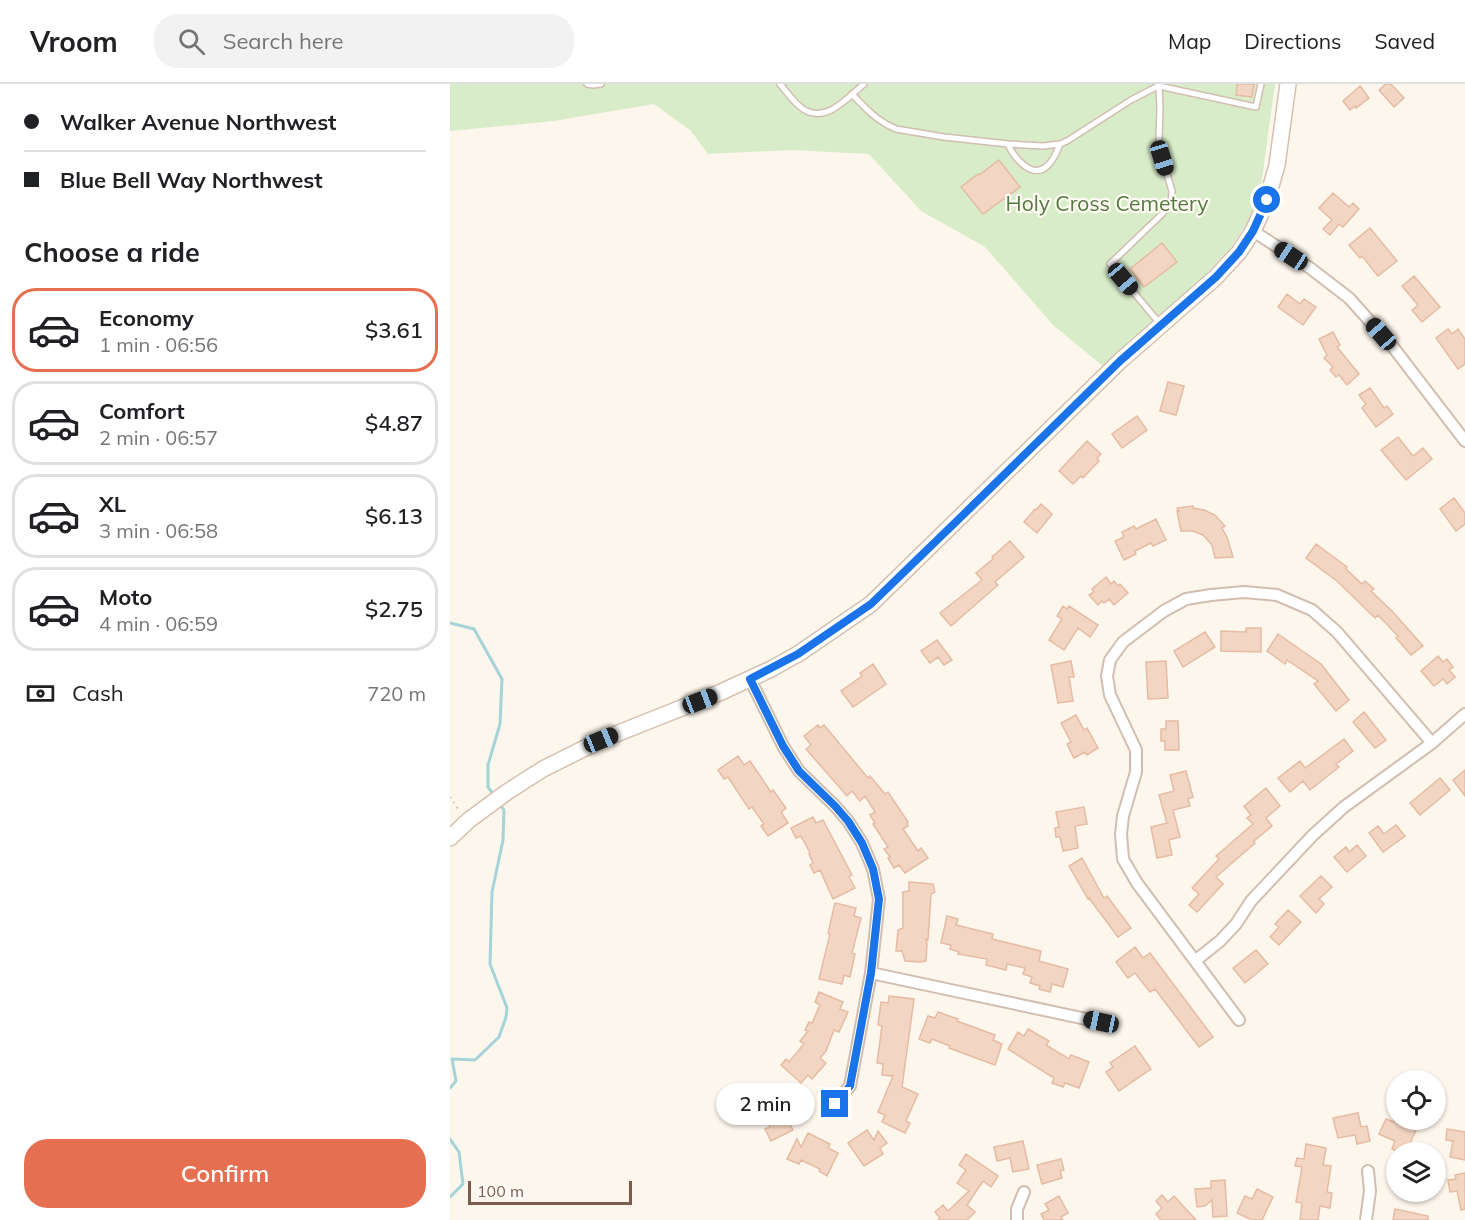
<!DOCTYPE html>
<html lang="en">
<head>
<meta charset="utf-8">
<style>
  :root { --surface:#fff; --page:#f2f2f2; --text:#202124; --muted:#757577; --line:#e0e0e0; --accent:#e76f51 }
  body { margin:0; font-family:Mulish,sans-serif; background:var(--page); color:var(--text); height:100vh; display:flex; flex-direction:column; font-size:22px; white-space:nowrap }
  * { box-sizing:border-box; margin:0 }
  p { font-size:20px; color:var(--muted) }
  .icon { flex:none; width:33px; height:33px; fill:none; stroke:currentColor; stroke-width:2; stroke-linecap:round; stroke-linejoin:round }
  .map { position:relative; flex:1; overflow:hidden }
  .sheet { display:flex; flex-direction:column; background:var(--surface); width:450px }
  .sheet>* { flex:none }
  .banner { display:grid; align-content:center; height:132px; padding:0 24px; background:var(--surface) }
  .tools { position:absolute; left:936px; top:986px; display:grid; gap:12px }
  .tools a { display:grid; place-items:center; width:60px; height:60px; border-radius:50%; background:var(--surface); box-shadow:0 2px 4px #0004; font-size:30px }
  .scale { position:absolute; left:18px; bottom:15px; width:164px; box-sizing:border-box; padding-left:6px; border:3px solid #7a5c4d; border-top:0; font-size:16px; line-height:21px; white-space:nowrap; color:#7a5c4d; -webkit-text-stroke:4px #fffaf3; paint-order:stroke }
  .end { position:absolute; width:27px; height:27px; margin:-14px; border:8px solid #1a73e8; background:#fff; box-shadow:0 0 0 3px #fff }
  .from { border-radius:50% }
  .bubble { position:absolute; height:42px; border-radius:21px; background:var(--surface); box-shadow:0 2px 4px #0004; font-size:20px; font-weight:600; line-height:42px; text-align:center }
  .car { position:absolute; width:18px; height:36px; margin:-18px -9px; border-radius:8px; box-shadow:0 0 4px 2px #0007; background:linear-gradient(#222 24%,#8ab4d8 0 40%,#222 0 76%,#8ab4d8 0 86%,#222 0) }
  .banner b { display:flex; align-items:center; gap:21px; height:57px; font-size:22px }
  .banner b+b { border-top:2px solid var(--line) }
  .banner i { width:15px; height:15px; background:var(--text) }
  ul { padding:0; list-style:none }
  li { display:flex; align-items:center; gap:18px; height:84px; margin:0 12px 9px; padding:0 12px; border:3px solid var(--line); border-radius:24px }
  li div { flex:1 }
  li b { display:block; font-size:22px }
  li em { font-style:normal; font-weight:600 }
  li.active { border-color:var(--accent) }
  li>.icon { width:54px; height:54px; stroke-width:1.5 }
  h2 { padding:0 24px; font-size:27px; line-height:72px }
  .pay { display:flex; align-items:center; gap:15px; height:66px; padding:0 24px; font-size:22px }
  .pay p { margin-inline-start:auto }
  .primary-button { display:flex; gap:12px; margin-top:auto; padding:12px 24px }
  .primary-button a { flex:1; height:69px; border-radius:24px; background:var(--accent); color:#fff; font-size:24px; font-weight:600; line-height:69px; text-align:center }
  header { display:flex; align-items:center; gap:36px; box-sizing:border-box; height:84px; padding:0 30px; background:var(--surface); border-bottom:2px solid var(--line) }
  header strong { font-size:28px }
  nav { display:flex; gap:33px; margin-inline-start:auto; font-size:21px }
  .search { width:420px; height:54px; background:var(--page); display:flex; align-items:center; gap:15px; box-sizing:border-box; padding:0 21px; border-radius:24px; color:var(--muted); font-size:22px }
  main { display:flex; flex:1; min-height:0 }
  .map>svg:first-child { display:block }
  .green { fill:#d8ecc9 }
  .lines { fill:none; stroke-linecap:round; stroke-linejoin:round }
  .stream { stroke:#a5d3da; stroke-width:3 }
  .building { fill:#f3d5c3; stroke:#e6bba3; stroke-width:1.5 }
  .service-casing { stroke:#d1beb0; stroke-width:8 }
  .minor-casing { stroke:#d1beb0; stroke-width:14 }
  .secondary-casing { stroke:#d6c0b0; stroke-width:18 }
  .path { stroke:#d9b8a5; stroke-width:2; stroke-dasharray:1.5 4.5; stroke-linecap:butt }
  .service { stroke:#fff; stroke-width:5 }
  .minor { stroke:#fff; stroke-width:10 }
  .secondary { stroke:#fff; stroke-width:15 }
  .route { stroke:#1a73e8; stroke-width:8 }
  .labels { text-anchor:middle; stroke-width:4.5; stroke-linejoin:round; paint-order:stroke }
  .park-label { font-size:21px; fill:#537a41; stroke:#fffaf3 }
</style>
</head>
<body>
<header>
<strong>Vroom</strong>
<div class="search"><svg class="icon" aria-label="search" viewBox="0 0 24 24"><circle cx="10" cy="10" r="6"/><path d="M15 15l6 6"/></svg>Search here</div>
<nav><a>Map</a><a>Directions</a><a>Saved</a></nav>
</header>
<main>
<section class="sheet">
<div class="banner">
<b><i class="from"></i>Walker Avenue Northwest</b>
<b><i></i>Blue Bell Way Northwest</b>
</div>
<h2>Choose a ride</h2>
<ul>
<li class="active"><svg class="icon" aria-label="car" viewBox="0 0 24 24"><path d="M5 17H2v-5l4-1 3-4h7l3 4 3 1v5h-3M9 17h6M6 11h13"/><circle cx="7" cy="17" r="2"/><circle cx="17" cy="17" r="2"/></svg><div><b>Economy</b><p>1 min · 06:56</p></div><em>$3.61</em></li>
<li><svg class="icon" aria-label="car" viewBox="0 0 24 24"><path d="M5 17H2v-5l4-1 3-4h7l3 4 3 1v5h-3M9 17h6M6 11h13"/><circle cx="7" cy="17" r="2"/><circle cx="17" cy="17" r="2"/></svg><div><b>Comfort</b><p>2 min · 06:57</p></div><em>$4.87</em></li>
<li><svg class="icon" aria-label="car" viewBox="0 0 24 24"><path d="M5 17H2v-5l4-1 3-4h7l3 4 3 1v5h-3M9 17h6M6 11h13"/><circle cx="7" cy="17" r="2"/><circle cx="17" cy="17" r="2"/></svg><div><b>XL</b><p>3 min · 06:58</p></div><em>$6.13</em></li>
<li><svg class="icon" aria-label="car" viewBox="0 0 24 24"><path d="M5 17H2v-5l4-1 3-4h7l3 4 3 1v5h-3M9 17h6M6 11h13"/><circle cx="7" cy="17" r="2"/><circle cx="17" cy="17" r="2"/></svg><div><b>Moto</b><p>4 min · 06:59</p></div><em>$2.75</em></li>
</ul>
<div class="pay"><svg class="icon" aria-label="cash" viewBox="0 0 24 24"><path d="M3 7h18v10H3z"/><circle cx="12" cy="12" r="2"/></svg>Cash<p>720 m</p></div>
<div class="primary-button"><a>Confirm</a></div>
</section>
<div class="map">
<svg width="1015" height="1136" viewBox="0 0 1015 1136">
  <rect width="100%" height="100%" fill="#fdf6ec"/>
  <path class="green" d="M 0,0 L 825,0 L 811,102 L 800,135 L 780,164 L 735,213 L 654,283 L 603,241 L 535,163 L 471,127 L 419,70 L 343,66 L 258,70 L 241,47 L 204,20 L 104,37 L 0,47 Z"/>
  <g class="lines">
    <path class="stream" d="M 0,539 L 24,545 L 52,595 L 50,640 L 38,681 L 38,703 L 44,711
      M 0,1004 L 6,997 L 2,975 L 25,976 L 49,953 L 56,933 L 57,924 L 40,880 L 42,808 L 53,756 L 54,726 L 49,719
      M 0,1055 L 9,1068 L 13,1100 L 0,1113"/>
  </g>
  <path class="building" d="M 787,0 L 804,0 L 802,13 L 786,11 Z
    M 936,0 L 941,0 L 954,14 L 944,23 L 929,6 Z
    M 910,2 L 919,14 L 906,24 L 905,22 L 900,26 L 893,17 Z
    M 549,76 L 570,103 L 533,130 L 511,103 L 528,90 L 529,91 Z
    M 883,109 L 899,123 L 903,119 L 909,125 L 893,143 L 889,140 L 880,151 L 873,145 L 882,136 L 869,124 Z
    M 920,144 L 947,177 L 928,192 L 912,172 L 910,174 L 899,161 Z
    M 712,159 L 727,178 L 694,203 L 680,185 Z
    M 964,192 L 990,223 L 972,238 L 962,226 L 968,221 L 952,202 Z
    M 837,210 L 850,220 L 854,215 L 866,223 L 853,241 L 828,223 Z
    M 998,245 L 1002,250 L 1008,245 L 1015,255 L 1015,280 L 1008,285 L 986,254 Z
    M 883,248 L 890,261 L 887,263 L 909,290 L 897,301 L 889,291 L 886,293 L 880,286 L 883,283 L 874,274 L 877,271 L 869,255 Z
    M 718,298 L 734,302 L 726,331 L 710,327 Z
    M 920,304 L 934,324 L 937,322 L 943,330 L 926,343 L 912,324 L 916,320 L 909,311 Z
    M 687,332 L 697,346 L 672,364 L 662,350 Z
    M 948,353 L 963,372 L 973,364 L 982,375 L 956,396 L 931,366 Z
    M 637,357 L 651,370 L 647,374 L 649,377 L 633,394 L 631,392 L 623,400 L 609,387 Z
    M 1004,414 L 1015,429 L 1015,440 L 1006,447 L 990,425 Z
    M 591,420 L 602,430 L 587,449 L 574,438 L 585,425 L 586,426 Z
    M 743,422 L 743,424 L 754,426 L 765,431 L 775,442 L 772,444 L 777,453 L 783,473 L 765,474 L 762,461 L 753,451 L 743,447 L 731,447 L 727,427 L 729,427 L 727,424 Z
    M 706,435 L 716,456 L 703,462 L 701,459 L 685,467 L 686,470 L 674,476 L 665,457 L 674,453 L 672,448 L 684,442 L 686,445 Z
    M 560,457 L 574,473 L 545,498 L 548,501 L 501,542 L 490,529 L 532,496 L 526,489 L 543,475 L 542,473 Z
    M 866,460 L 897,483 L 896,485 L 912,500 L 915,497 L 924,505 L 921,507 L 942,527 L 973,562 L 961,571 L 946,554 L 948,552 L 928,531 L 925,534 L 887,497 L 856,474 Z
    M 656,493 L 661,500 L 664,497 L 668,502 L 670,500 L 678,509 L 664,521 L 659,515 L 654,519 L 652,517 L 648,521 L 639,511 L 644,508 L 642,505 Z
    M 613,522 L 617,525 L 619,522 L 648,541 L 640,553 L 628,544 L 614,566 L 599,556 L 612,535 L 607,532 Z
    M 796,544 L 811,544 L 811,568 L 771,567 L 771,547 L 796,548 Z
    M 755,548 L 765,563 L 733,583 L 724,567 Z
    M 828,550 L 871,580 L 899,616 L 886,627 L 864,600 L 868,597 L 837,576 L 835,580 L 817,567 Z
    M 487,556 L 502,576 L 494,581 L 488,573 L 480,579 L 471,567 Z
    M 988,572 L 993,578 L 997,575 L 1003,583 L 999,586 L 1005,593 L 997,600 L 993,595 L 984,602 L 971,587 Z
    M 621,577 L 624,593 L 619,593 L 623,617 L 608,619 L 601,581 Z
    M 716,577 L 718,614 L 698,615 L 696,578 Z
    M 423,580 L 436,600 L 403,623 L 391,607 L 412,592 L 410,589 Z
    M 914,628 L 936,656 L 925,664 L 903,638 Z
    M 626,631 L 634,646 L 637,644 L 648,664 L 637,671 L 635,668 L 624,674 L 617,660 L 621,658 L 611,639 Z
    M 716,637 L 728,637 L 729,666 L 715,666 L 715,657 L 711,657 L 711,645 L 716,645 Z
    M 368,641 L 370,644 L 374,641 L 418,694 L 420,692 L 435,710 L 438,708 L 458,738 L 457,739 L 458,742 L 453,745 L 468,767 L 471,764 L 478,774 L 455,789 L 449,781 L 444,784 L 438,774 L 440,773 L 434,765 L 438,763 L 423,740 L 425,739 L 420,731 L 425,728 L 415,712 L 410,717 L 402,707 L 397,712 L 356,665 L 361,661 L 354,652 Z
    M 894,655 L 903,667 L 886,680 L 889,683 L 860,706 L 853,697 L 840,708 L 828,694 L 850,677 L 855,684 Z
    M 288,672 L 294,681 L 300,677 L 321,708 L 323,706 L 336,724 L 331,728 L 338,739 L 318,752 L 311,742 L 314,740 L 302,723 L 299,725 L 278,693 L 274,695 L 268,686 Z
    M 1015,686 L 1015,712 L 1003,696 Z
    M 736,687 L 743,713 L 738,715 L 740,722 L 723,726 L 730,753 L 719,756 L 722,771 L 707,774 L 701,743 L 717,739 L 709,711 L 724,707 L 720,691 Z
    M 990,694 L 1000,706 L 970,731 L 960,719 Z
    M 816,704 L 830,722 L 816,734 L 822,742 L 804,757 L 805,759 L 766,793 L 773,800 L 747,828 L 739,821 L 749,810 L 742,804 L 769,775 L 766,772 L 803,740 L 797,734 L 801,731 L 794,722 Z
    M 634,723 L 637,740 L 625,742 L 628,764 L 613,767 L 610,753 L 606,753 L 605,744 L 609,743 L 606,728 Z
    M 363,733 L 366,739 L 373,736 L 402,791 L 399,793 L 405,804 L 383,815 L 370,786 L 364,789 L 360,781 L 363,779 L 359,770 L 360,769 L 351,752 L 346,754 L 341,744 Z
    M 946,741 L 955,752 L 933,768 L 919,749 L 928,742 L 934,750 Z
    M 907,761 L 916,772 L 897,788 L 884,773 L 896,763 L 899,768 Z
    M 632,774 L 654,814 L 657,812 L 681,844 L 668,853 L 639,814 L 638,815 L 619,782 Z
    M 871,792 L 882,803 L 869,815 L 874,820 L 866,829 L 850,812 Z
    M 459,798 L 483,800 L 485,808 L 481,810 L 478,856 L 476,855 L 477,860 L 476,877 L 471,878 L 455,877 L 452,867 L 446,867 L 448,846 L 453,844 L 453,808 L 459,807 Z
    M 385,819 L 406,824 L 404,832 L 411,834 L 402,869 L 405,870 L 400,893 L 394,891 L 392,900 L 369,895 L 380,850 L 378,849 Z
    M 838,826 L 851,838 L 829,861 L 820,853 L 829,843 L 825,840 Z
    M 497,832 L 508,835 L 506,841 L 543,850 L 542,855 L 591,867 L 589,877 L 618,885 L 613,903 L 602,900 L 600,908 L 589,905 L 590,902 L 580,899 L 582,893 L 573,890 L 575,884 L 557,880 L 556,886 L 536,881 L 537,875 L 508,870 L 509,868 L 500,865 L 501,861 L 491,859 Z
    M 685,863 L 693,874 L 700,869 L 763,953 L 749,963 L 705,905 L 700,908 L 685,889 L 678,894 L 666,878 Z
    M 806,866 L 818,880 L 795,899 L 783,884 Z
    M 369,908 L 393,918 L 390,925 L 398,928 L 389,948 L 384,946 L 376,967 L 370,974 L 376,979 L 362,995 L 358,991 L 351,999 L 331,981 L 336,975 L 339,978 L 354,960 L 350,957 L 358,947 L 355,946 L 359,938 L 362,939 L 370,921 L 365,918 Z
    M 439,912 L 464,915 L 452,1003 L 468,1010 L 456,1037 L 460,1039 L 455,1049 L 432,1038 L 435,1031 L 428,1028 L 443,992 L 432,991 L 433,980 L 427,979 L 432,942 L 428,941 L 431,918 L 438,919 Z
    M 488,928 L 508,935 L 507,937 L 545,951 L 543,956 L 552,960 L 545,981 L 499,964 L 500,962 L 482,955 L 480,959 L 469,955 L 478,932 L 485,934 Z
    M 578,945 L 599,957 L 596,961 L 619,975 L 621,971 L 639,978 L 629,1004 L 615,999 L 613,1003 L 602,999 L 604,994 L 558,965 L 568,948 L 574,952 Z
    M 685,962 L 701,985 L 669,1007 L 656,988 L 663,983 L 660,979 Z
    M 327,1006 L 332,1015 L 336,1013 L 346,1033 L 336,1038 L 340,1040 L 343,1046 L 321,1057 L 315,1045 L 320,1043 L 311,1024 L 308,1025 L 304,1017 Z
    M 908,1029 L 911,1043 L 917,1042 L 920,1057 L 907,1060 L 905,1051 L 888,1054 L 883,1034 Z
    M 946,1034 L 967,1044 L 956,1068 L 948,1068 L 942,1065 L 945,1057 L 929,1050 L 936,1035 L 944,1038 Z
    M 997,1045 L 1015,1048 L 1015,1076 L 1000,1073 L 1003,1057 L 996,1056 Z
    M 417,1046 L 424,1056 L 428,1047 L 437,1059 L 430,1064 L 433,1070 L 414,1082 L 398,1059 Z
    M 358,1049 L 380,1060 L 378,1064 L 388,1069 L 377,1092 L 369,1087 L 370,1085 L 351,1076 L 349,1080 L 337,1075 L 347,1055 L 351,1063 Z
    M 573,1057 L 579,1085 L 563,1088 L 560,1074 L 547,1077 L 544,1063 Z
    M 856,1060 L 876,1064 L 873,1081 L 881,1082 L 877,1108 L 882,1109 L 880,1124 L 870,1122 L 868,1136 L 850,1136 L 852,1119 L 846,1118 L 852,1083 L 845,1082 L 847,1074 L 854,1075 Z
    M 516,1070 L 548,1092 L 541,1103 L 533,1097 L 517,1121 L 525,1128 L 517,1136 L 488,1136 L 490,1134 L 485,1128 L 493,1121 L 498,1127 L 519,1107 L 507,1099 L 516,1086 L 509,1081 Z
    M 611,1075 L 614,1086 L 610,1087 L 612,1094 L 592,1100 L 587,1081 Z
    M 1015,1089 L 1015,1125 L 1011,1126 L 1007,1107 L 1000,1108 L 998,1096 L 1006,1095 L 1005,1091 Z
    M 775,1096 L 777,1132 L 763,1133 L 762,1116 L 755,1122 L 747,1123 L 745,1105 L 761,1104 L 761,1097 Z
    M 807,1105 L 823,1113 L 812,1136 L 802,1136 L 787,1129 L 795,1112 L 802,1115 Z
    M 712,1111 L 718,1118 L 724,1112 L 746,1136 L 711,1136 L 706,1130 L 712,1124 L 706,1117 Z
    M 609,1112 L 618,1129 L 611,1133 L 613,1136 L 594,1136 L 591,1130 L 599,1126 L 595,1120 Z
    M 945,1125 L 978,1132 L 978,1136 L 943,1136 Z"/>
  <g class="lines">
    <defs>
      <path id="service" d="M 137,0 L 143,1 L 151,0
        M 330,0 C 337,8 344,19 353,25 C 376,40 397,14 414,0
        M 402,10 C 415,24 427,37 446,45 L 494,53 L 558,60 L 593,62 L 610,60 L 617,57 L 681,16 L 710,1
        M 558,60 C 564,74 583,97 598,81 C 604,76 607,67 610,60
        M 711,241 L 660,180 L 712,130 L 721,120 L 722,107 L 712,74 L 709,55 L 710,24 L 709,2 L 806,23 L 811,0"/>
      <path id="minor" d="M 803,147 L 860,184 L 899,214 L 943,263 L 1015,357
        M 300,595 L 333,662 L 349,687 L 385,722 L 398,737 L 412,759 L 423,785 L 429,815 L 421,889 L 400,1002 L 385,1020
        M 745,877 L 770,857 L 786,840 L 801,817 L 863,751 L 894,723 L 982,659 L 1015,630
        M 421,889 L 650,938
        M 789,936 L 687,799 L 673,775 L 671,750 L 673,732 L 686,688 L 686,666 L 660,611 L 657,592 L 660,576 L 673,558 L 714,527 L 736,515 L 761,511 L 794,508 L 827,511 L 862,526 L 887,548 L 982,659
        M 567,1136 L 567,1125 L 574,1108
        M 916,1136 L 920,1107 L 918,1087"/>
      <path id="secondary" d="M 0,754 L 19,736 L 57,708 L 93,685 L 151,656 L 269,609 L 321,585 L 348,570 L 421,520 L 670,277 L 766,193 L 789,168 L 803,147 L 817,116 L 827,81 L 838,0"/>
    </defs>
    <use href="#service" class="service-casing"/>
    <use href="#minor" class="minor-casing"/>
    <use href="#secondary" class="secondary-casing"/>
    <path class="path" d="M 0,713 L 10,728"/>
    <use href="#service" class="service"/>
    <use href="#minor" class="minor"/>
    <use href="#secondary" class="secondary"/>
  </g>
  <g class="lines">
    <path class="route" d="M 385,1020 L 400,1002 L 421,889 L 429,815 L 423,785 L 412,759 L 398,737 L 385,722 L 349,687 L 333,662 L 300,595 L 348,570 L 421,520 L 513,431 L 670,277 L 766,193 L 789,168 L 803,147 L 817,116"/>
  </g>
  <g class="labels">
    <g class="park-label">
      <text x="657" y="127">Holy Cross Cemetery</text>
    </g>
  </g>
</svg>
<div class="tools">
<a><svg class="icon" aria-label="locate" viewBox="0 0 24 24"><circle cx="12" cy="12" r="6"/><path d="M12 2v4M12 18v4M2 12h4M18 12h4"/></svg></a>
<a><svg class="icon" aria-label="layers" viewBox="0 0 24 24"><path d="M12 4l9 5-9 5-9-5zM3 14l9 5 9-5"/></svg></a>
</div>
<div class="scale">100 m</div>
<i class="end from" style="left:817px;top:116px"></i>
<i class="end" style="left:385px;top:1020px"></i>
<div class="bubble" style="left:266px;top:999px;width:99px">2 min</div>
<i class="car" style="left:712px;top:74px;rotate:163deg"></i>
<i class="car" style="left:841px;top:172px;rotate:303deg"></i>
<i class="car" style="left:673px;top:195px;rotate:140deg"></i>
<i class="car" style="left:931px;top:250px;rotate:319deg"></i>
<i class="car" style="left:250px;top:617px;rotate:69deg"></i>
<i class="car" style="left:151px;top:656px;rotate:68deg"></i>
<i class="car" style="left:651px;top:938px;rotate:282deg"></i>
</div>
</main>
</body>
</html>
